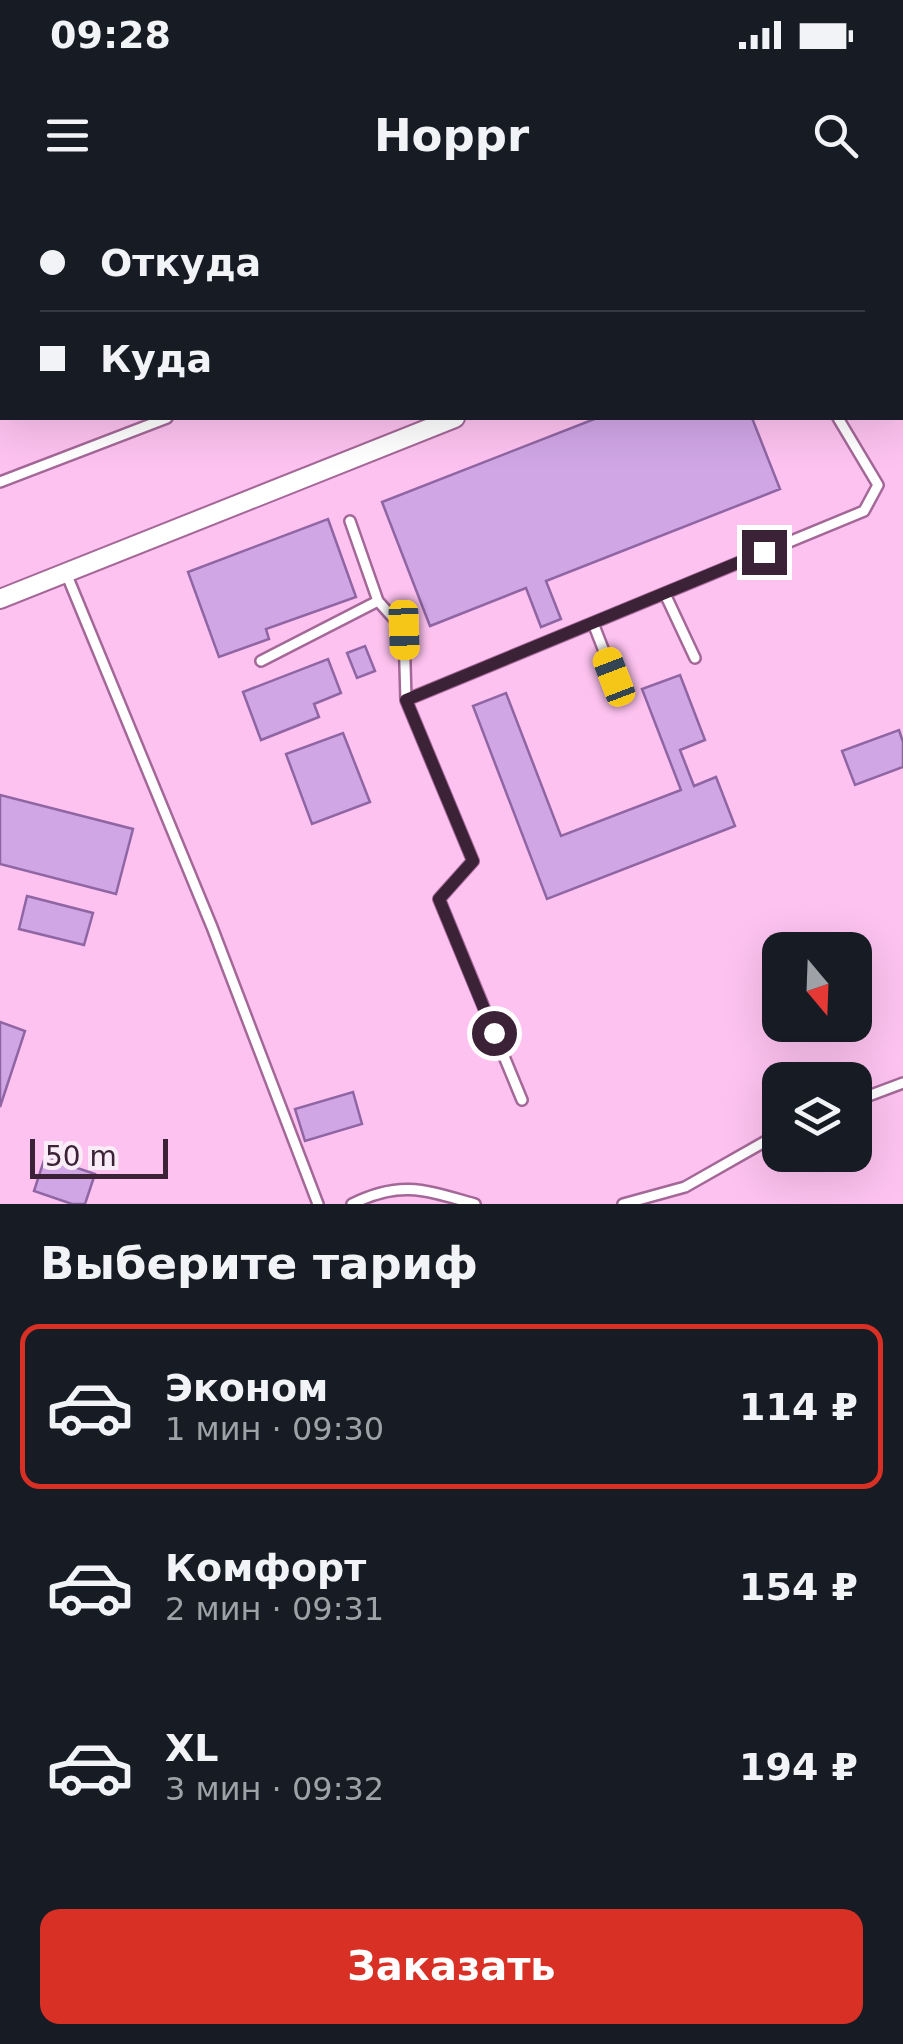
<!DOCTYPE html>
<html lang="ru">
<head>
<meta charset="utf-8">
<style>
  :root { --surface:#171b24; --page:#242831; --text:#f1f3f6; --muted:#9ea1a6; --line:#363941; --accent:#d93025 }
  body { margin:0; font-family:"DejaVu Sans",sans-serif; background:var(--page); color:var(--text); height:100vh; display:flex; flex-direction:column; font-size:38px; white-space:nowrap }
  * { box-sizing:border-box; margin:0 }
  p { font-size:32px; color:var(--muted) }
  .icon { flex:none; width:55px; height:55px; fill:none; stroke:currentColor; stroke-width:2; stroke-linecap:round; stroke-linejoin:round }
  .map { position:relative; height:1004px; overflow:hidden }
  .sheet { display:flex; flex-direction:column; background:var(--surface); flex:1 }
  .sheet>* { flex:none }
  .top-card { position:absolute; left:0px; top:0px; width:905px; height:220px; box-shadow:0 10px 40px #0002; display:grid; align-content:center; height:220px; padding:0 40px; background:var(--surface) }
  .needle { width:65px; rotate:161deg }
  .tools { position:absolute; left:762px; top:732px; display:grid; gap:20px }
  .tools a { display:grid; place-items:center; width:110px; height:110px; border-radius:20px; background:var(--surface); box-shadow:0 10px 40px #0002; font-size:50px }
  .scale { position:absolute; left:30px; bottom:25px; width:138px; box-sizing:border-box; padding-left:10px; border:5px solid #3b2236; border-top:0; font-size:28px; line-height:35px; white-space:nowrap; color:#3b2236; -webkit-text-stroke:8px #fbedf7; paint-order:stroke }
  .end { position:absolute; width:45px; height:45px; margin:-22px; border:12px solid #3b2236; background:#fff; box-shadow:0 0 0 5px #fff }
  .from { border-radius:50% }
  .car { position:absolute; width:30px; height:60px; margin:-30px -15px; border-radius:12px; box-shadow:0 0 8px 2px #0007; background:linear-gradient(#f5c518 24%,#345 0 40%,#f5c518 0 76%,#345 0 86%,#f5c518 0) }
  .top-card b { display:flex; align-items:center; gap:35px; height:95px; font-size:38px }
  .top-card b+b { border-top:2px solid var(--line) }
  .top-card i { width:25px; height:25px; background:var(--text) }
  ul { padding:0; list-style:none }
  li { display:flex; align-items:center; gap:30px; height:165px; margin:0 20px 15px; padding:0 20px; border:5px solid transparent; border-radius:20px }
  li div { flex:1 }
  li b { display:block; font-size:38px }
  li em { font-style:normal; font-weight:600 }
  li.selected { border-color:var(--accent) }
  li>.icon { width:90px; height:90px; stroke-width:1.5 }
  h2 { padding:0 40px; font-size:45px; line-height:120px }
  .cta { display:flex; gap:20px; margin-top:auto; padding:20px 40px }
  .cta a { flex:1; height:115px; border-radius:20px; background:var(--accent); color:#fff; font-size:40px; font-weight:600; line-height:115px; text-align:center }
  .status { display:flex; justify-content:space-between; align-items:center; height:70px; padding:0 50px; background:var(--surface); direction:ltr }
  .status svg { height:28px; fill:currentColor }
  header { display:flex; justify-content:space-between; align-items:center; height:130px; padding:0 40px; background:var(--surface); font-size:45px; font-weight:600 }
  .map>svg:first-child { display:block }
  .built { fill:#fdc2f0; fill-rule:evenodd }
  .building { fill:#d0a6e5; stroke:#8f66a3; stroke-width:2.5 }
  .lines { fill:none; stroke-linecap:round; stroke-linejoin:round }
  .lane-casing { stroke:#a46898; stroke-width:14 }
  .street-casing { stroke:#a46898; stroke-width:22 }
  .lane { stroke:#fff; stroke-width:9 }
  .street { stroke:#fff; stroke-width:18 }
  .route { stroke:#3b2236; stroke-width:12 }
</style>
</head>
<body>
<div class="status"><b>09:28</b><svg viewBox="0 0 49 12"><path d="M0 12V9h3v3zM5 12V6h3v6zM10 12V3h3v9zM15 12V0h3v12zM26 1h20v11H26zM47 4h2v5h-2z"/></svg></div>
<header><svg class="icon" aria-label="menu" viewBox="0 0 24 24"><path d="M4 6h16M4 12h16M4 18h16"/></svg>Hoppr<svg class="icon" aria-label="search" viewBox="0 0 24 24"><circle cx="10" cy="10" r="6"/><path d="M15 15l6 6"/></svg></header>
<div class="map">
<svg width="903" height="1004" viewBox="0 0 903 1004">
  <rect width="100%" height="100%" fill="#ffd6f5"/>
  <path class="built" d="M 0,0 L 903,0 L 903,1004 L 0,1004 ZM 2,2 L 902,2 L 902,218 L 2,218 ZM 780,750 L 855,750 L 855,825 L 780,825 ZM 780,880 L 855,880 L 855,955 L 780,955 Z"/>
  <path class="building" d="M 597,218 L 752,218 L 780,289 L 546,381 L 561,419 L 541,427 L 526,388 L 430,426 L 382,302 Z
    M 328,319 L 356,397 L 266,429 L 269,439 L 219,457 L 188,372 Z
    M 365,446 L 375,471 L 357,478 L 347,453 Z
    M 328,459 L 341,493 L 314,504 L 319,517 L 261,540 L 243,492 Z
    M 680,475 L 705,540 L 680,550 L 694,586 L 716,577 L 735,626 L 547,699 L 473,506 L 506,493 L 561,636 L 681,590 L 642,489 Z
    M 899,530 L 903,542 L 903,567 L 855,585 L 842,551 Z
    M 343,533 L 370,602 L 312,624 L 286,554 Z
    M 0,595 L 133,629 L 116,694 L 0,664 Z
    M 27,696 L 93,713 L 84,745 L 19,729 Z
    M 0,822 L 25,831 L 0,907 Z
    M 353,892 L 362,924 L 305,941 L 295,909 Z
    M 45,957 L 95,974 L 85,1004 L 72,1004 L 34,991 Z"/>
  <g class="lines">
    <defs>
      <path id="lane" d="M 50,0 L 51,2
        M 122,0 L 123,2
        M 195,0 L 196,2
        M 776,2 L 783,0
        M 0,72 L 2,71
        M 0,129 L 2,128
        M 902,179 L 903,179
        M 0,282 L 167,218
        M 350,321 L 378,401
        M 66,373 L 212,727 L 318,1004
        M 665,394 L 695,458
        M 593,423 L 614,477
        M 261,461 L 378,401 L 404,430 L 406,500
        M 522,900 L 439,699 L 473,661 L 406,500 L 864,311 L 878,285 L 838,218
        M 855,901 L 903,883
        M 352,1004 C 401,980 425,990 475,1004
        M 623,1004 L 685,987 L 780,933"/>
      <path id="street" d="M 677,2 L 677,0
        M 0,399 L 455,218"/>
    </defs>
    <use href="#lane" class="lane-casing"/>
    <use href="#street" class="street-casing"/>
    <use href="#lane" class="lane"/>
    <use href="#street" class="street"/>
  </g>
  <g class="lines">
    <path class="route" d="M 494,833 L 439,699 L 473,661 L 406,500 L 764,352"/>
  </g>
</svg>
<div class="tools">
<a><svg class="needle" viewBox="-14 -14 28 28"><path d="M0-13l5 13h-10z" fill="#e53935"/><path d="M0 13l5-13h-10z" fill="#9ea1a6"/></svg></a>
<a><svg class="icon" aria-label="layers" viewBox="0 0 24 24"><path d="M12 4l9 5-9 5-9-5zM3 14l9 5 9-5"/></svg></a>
</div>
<div class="scale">50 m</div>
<i class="end from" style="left:494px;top:833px"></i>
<i class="end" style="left:764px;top:352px"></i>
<i class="car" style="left:404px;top:430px;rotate:178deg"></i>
<i class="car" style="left:614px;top:477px;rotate:339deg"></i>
<div class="top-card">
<b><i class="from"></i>Откуда</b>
<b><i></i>Куда</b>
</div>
</div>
<section class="sheet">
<h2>Выберите тариф</h2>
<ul>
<li class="selected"><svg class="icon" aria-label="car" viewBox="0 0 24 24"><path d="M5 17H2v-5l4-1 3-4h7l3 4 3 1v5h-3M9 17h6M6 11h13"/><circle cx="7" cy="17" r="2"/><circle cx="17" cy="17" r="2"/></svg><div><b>Эконом</b><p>1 мин · 09:30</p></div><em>114 ₽</em></li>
<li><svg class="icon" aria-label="car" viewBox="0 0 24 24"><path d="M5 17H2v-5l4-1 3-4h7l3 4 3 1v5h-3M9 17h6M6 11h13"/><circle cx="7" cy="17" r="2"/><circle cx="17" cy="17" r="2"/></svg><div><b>Комфорт</b><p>2 мин · 09:31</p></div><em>154 ₽</em></li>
<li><svg class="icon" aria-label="car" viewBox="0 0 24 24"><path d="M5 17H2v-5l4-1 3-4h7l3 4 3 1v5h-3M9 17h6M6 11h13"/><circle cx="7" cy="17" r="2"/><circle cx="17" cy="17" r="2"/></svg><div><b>XL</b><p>3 мин · 09:32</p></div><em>194 ₽</em></li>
</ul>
<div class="cta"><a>Заказать</a></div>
</section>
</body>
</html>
